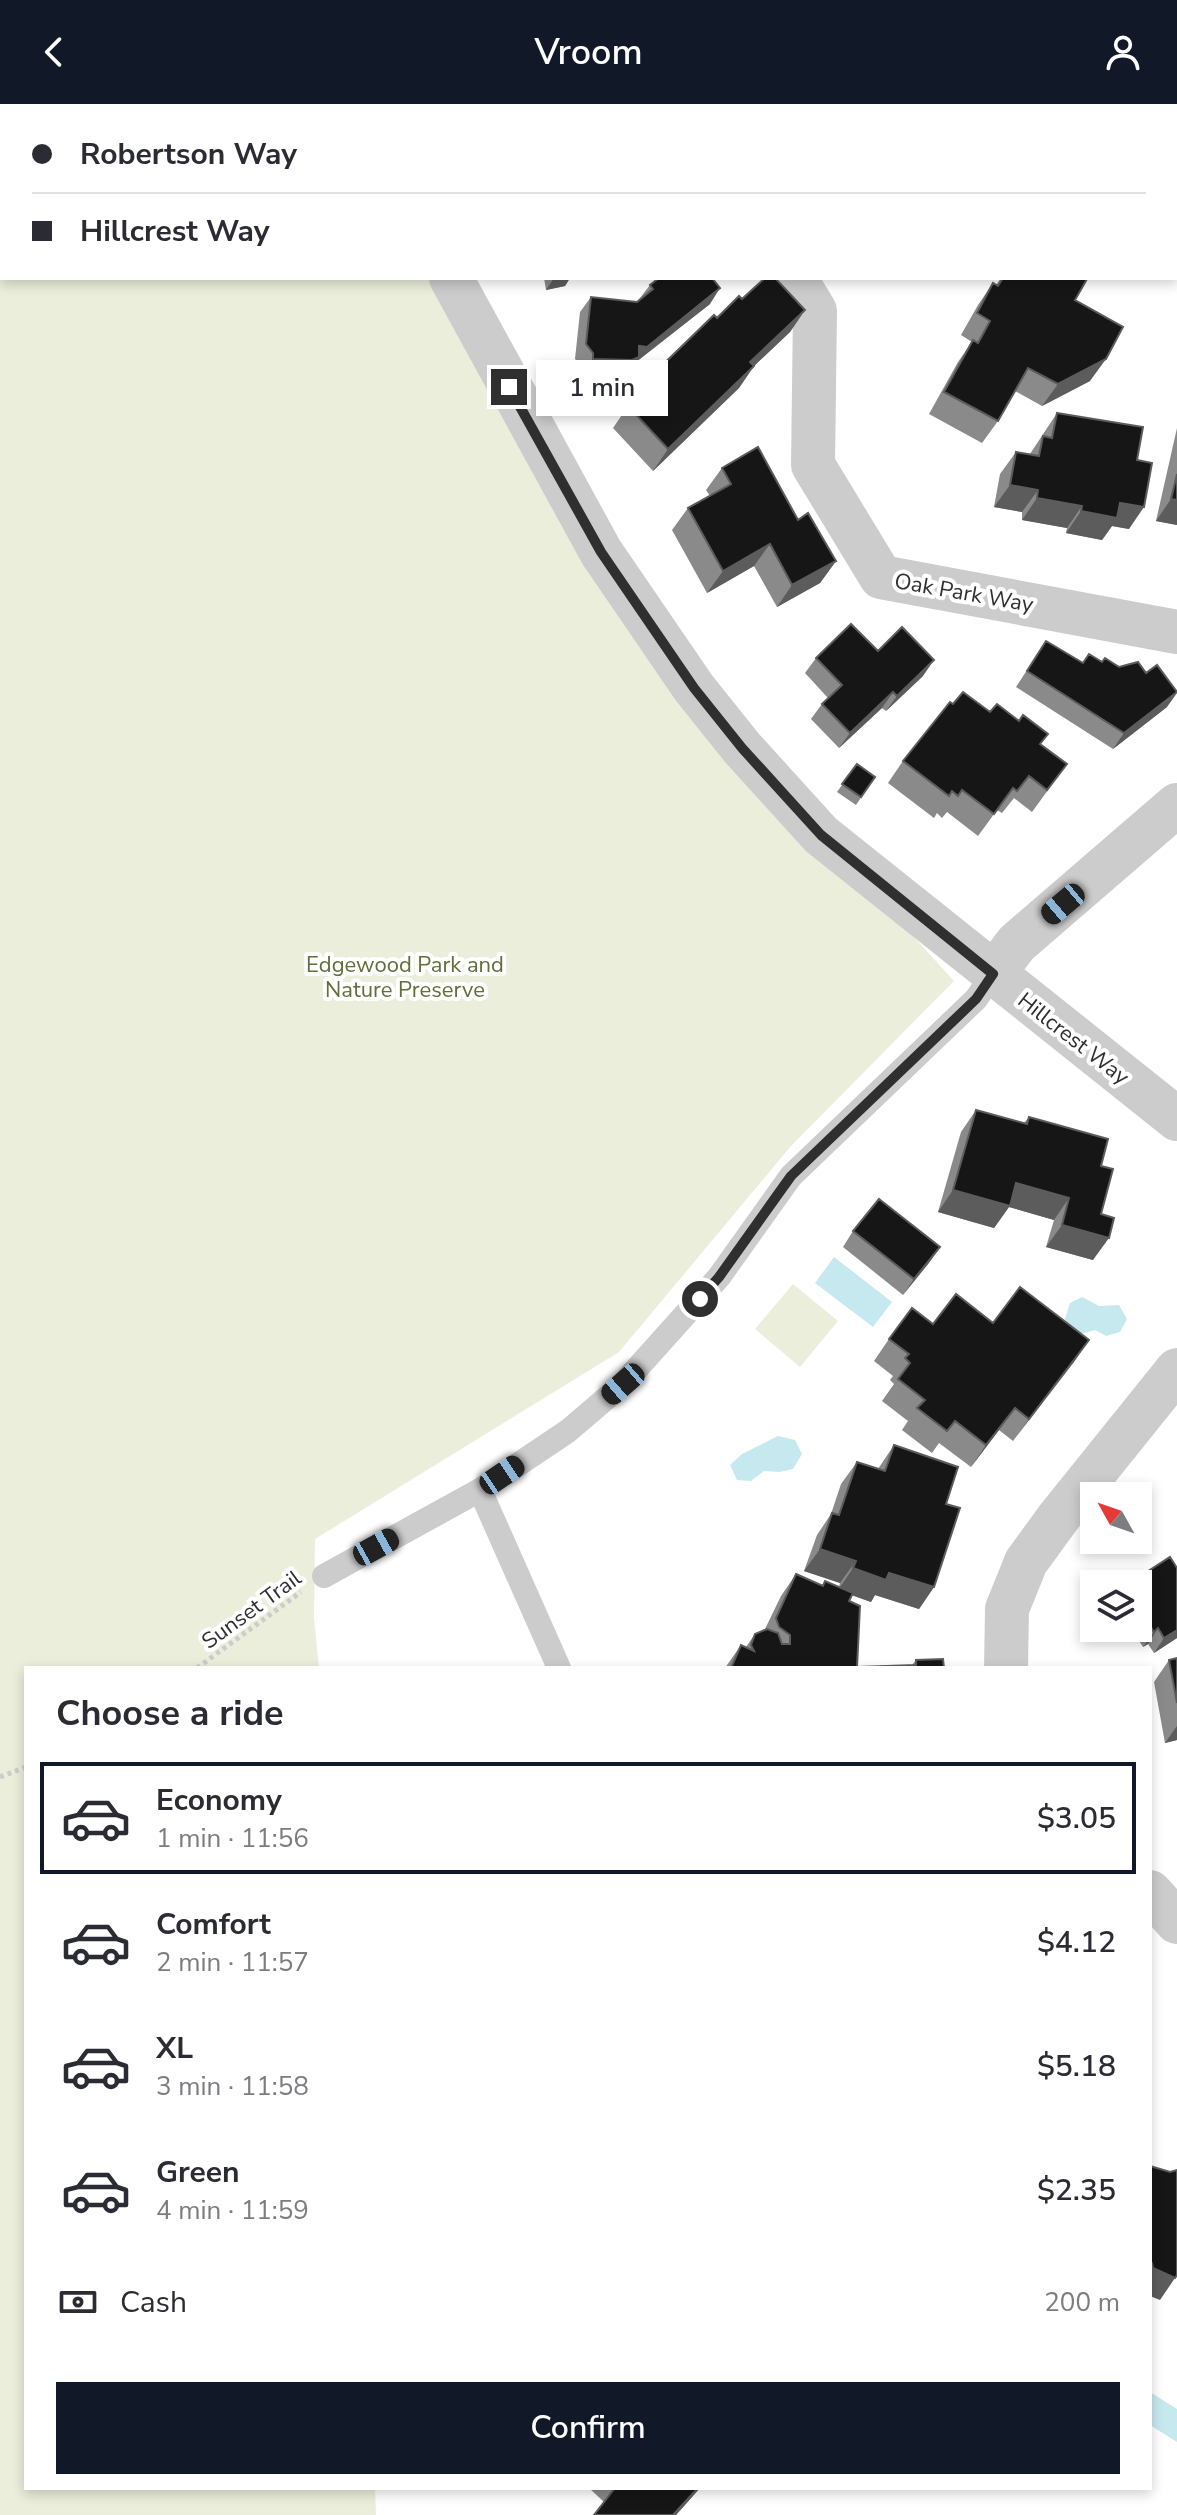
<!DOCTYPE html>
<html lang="en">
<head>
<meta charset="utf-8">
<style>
  :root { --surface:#fff; --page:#f2f2f3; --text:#2b2b33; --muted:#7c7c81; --line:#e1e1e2; --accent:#111827 }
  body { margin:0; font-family:"Nunito Sans",sans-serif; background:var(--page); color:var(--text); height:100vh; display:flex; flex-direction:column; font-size:30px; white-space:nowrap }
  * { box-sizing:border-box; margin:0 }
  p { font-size:26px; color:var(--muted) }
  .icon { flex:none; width:44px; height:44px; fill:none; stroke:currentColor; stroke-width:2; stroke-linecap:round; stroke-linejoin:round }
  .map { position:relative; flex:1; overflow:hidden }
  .sheet { position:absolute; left:24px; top:1562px; width:1128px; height:824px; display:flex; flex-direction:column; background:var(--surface); border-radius:0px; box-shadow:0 4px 12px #0003 }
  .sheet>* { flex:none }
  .top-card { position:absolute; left:0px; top:0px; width:1178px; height:176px; box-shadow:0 4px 12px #0003; display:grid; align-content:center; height:176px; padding:0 32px; background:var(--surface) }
  .needle { width:52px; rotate:310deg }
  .buttons { position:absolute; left:1080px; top:1378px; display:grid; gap:16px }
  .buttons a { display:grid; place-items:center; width:72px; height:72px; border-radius:0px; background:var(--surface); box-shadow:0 4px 12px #0003; font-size:40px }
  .end { position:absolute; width:36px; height:36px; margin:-18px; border:10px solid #2f2f2f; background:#fff; box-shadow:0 0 0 4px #fff }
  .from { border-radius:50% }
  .bubble { position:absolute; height:56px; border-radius:0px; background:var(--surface); box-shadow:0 4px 12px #0003; font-size:26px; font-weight:600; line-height:56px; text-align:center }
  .car { position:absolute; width:24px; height:48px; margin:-24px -12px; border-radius:10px; box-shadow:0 0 6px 2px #0007; background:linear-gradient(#222 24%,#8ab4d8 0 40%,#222 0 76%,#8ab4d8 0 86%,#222 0) }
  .top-card b { display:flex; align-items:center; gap:28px; height:76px; font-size:30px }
  .top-card b+b { border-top:2px solid var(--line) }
  .top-card i { width:20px; height:20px; background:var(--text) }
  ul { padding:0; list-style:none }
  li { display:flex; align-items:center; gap:24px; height:112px; margin:0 16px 12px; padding:0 16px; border:4px solid transparent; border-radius:0px }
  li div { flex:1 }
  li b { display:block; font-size:30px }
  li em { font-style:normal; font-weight:600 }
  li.selected { border-color:var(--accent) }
  li>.icon { width:72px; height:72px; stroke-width:1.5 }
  h2 { padding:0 32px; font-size:36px; line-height:96px }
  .pay { display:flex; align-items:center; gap:20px; height:88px; padding:0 32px; font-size:30px }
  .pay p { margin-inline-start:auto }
  .cta { display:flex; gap:16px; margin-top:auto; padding:16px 32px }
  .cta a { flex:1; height:92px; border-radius:0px; background:var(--accent); color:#fff; font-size:32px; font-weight:600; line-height:92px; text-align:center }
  header { display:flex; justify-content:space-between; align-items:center; height:104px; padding:0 32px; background:var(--accent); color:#fff; font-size:36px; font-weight:600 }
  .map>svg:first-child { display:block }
  .green { fill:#eaeedb }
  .water { fill:#c6e9ef }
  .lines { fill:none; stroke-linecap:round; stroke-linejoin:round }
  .path { stroke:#ccc; stroke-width:5; stroke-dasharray:4 4; stroke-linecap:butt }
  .service { stroke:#ccc; stroke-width:24 }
  .minor { stroke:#ccc; stroke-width:44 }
  .wall { fill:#8a8a8a }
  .shaded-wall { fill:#5c5c5c }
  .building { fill:#161616; stroke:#5c5c5c; stroke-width:2 }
  .route { stroke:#2f2f2f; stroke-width:10 }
  .labels { text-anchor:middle; stroke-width:8; stroke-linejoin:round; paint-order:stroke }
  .street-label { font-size:22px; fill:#2f2f2f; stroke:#fff }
  .park-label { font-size:22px; fill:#5f6f38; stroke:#fff }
</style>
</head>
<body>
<header><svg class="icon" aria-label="back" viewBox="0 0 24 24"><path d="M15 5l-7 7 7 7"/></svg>Vroom<svg class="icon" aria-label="person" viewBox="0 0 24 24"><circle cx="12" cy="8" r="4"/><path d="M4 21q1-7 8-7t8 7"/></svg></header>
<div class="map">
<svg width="1177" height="2411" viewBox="0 0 1177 2411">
  <rect width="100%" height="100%" fill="#fff"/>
  <path class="green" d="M 0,0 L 333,0 L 335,2 L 2,2 L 2,174 L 451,174 L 568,392 L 821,731 L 954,877 L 791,1042 L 619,1248 L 315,1435 L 314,1514 L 319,1564 L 26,1564 L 26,2384 L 375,2384 L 376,2411 L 0,2411 Z
    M 793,1180 L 838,1217 L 800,1263 L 755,1225 Z"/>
  <path class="water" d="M 834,1153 L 892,1198 L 873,1223 L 815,1179 Z
    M 1082,1193 L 1099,1202 L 1119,1201 L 1127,1215 L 1120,1228 L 1106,1232 L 1095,1226 L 1077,1231 L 1064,1218 L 1070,1199 Z
    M 778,1332 L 795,1336 L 802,1350 L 793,1365 L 779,1368 L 764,1367 L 751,1377 L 737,1376 L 730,1361 L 742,1350 Z
    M 1150,2288 L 1177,2305 L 1177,2338 L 1150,2321 Z"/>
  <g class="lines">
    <path class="path" d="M 197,1564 L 301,1488
      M 0,1673 L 26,1663"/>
    <path class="service" d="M 480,1386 L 559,1564
      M 324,1472 L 480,1386 L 568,1327 L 623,1280 L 719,1173 L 791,1072 L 976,895 L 993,870"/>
    <path class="minor" d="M 333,0 L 335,2
      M 733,2 L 733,0
      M 451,174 L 601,448 L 694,584 L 742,644 L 821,731 L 1177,1015
      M 795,174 L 815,207 L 813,361 L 881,473 L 1177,528
      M 993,870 L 1017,839 L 1177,701
      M 1006,1564 L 1007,1505 L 1026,1458 L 1058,1414 L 1177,1266
      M 1150,1788 L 1177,1818"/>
  </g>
  <path class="wall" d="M 586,0 L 654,0 L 654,2 L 586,2 Z
    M 908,0 L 1013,0 L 1014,2 L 906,2 Z
    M 544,174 L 570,174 L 565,182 L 546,186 Z
    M 1001,174 L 1085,174 L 1075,196 L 1090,277 L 1042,302 L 1015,287 L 998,317 L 982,339 L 929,310 L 958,258 L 972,238 L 961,231 L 978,201 L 993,179 L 996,181 Z
    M 650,181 L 710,200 L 636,258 L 629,268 L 622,271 L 582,270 L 583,264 L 575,255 L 580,208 L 591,193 L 637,198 Z
    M 742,195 L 805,206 L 790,228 L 754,262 L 739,284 L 653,367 L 613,324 L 643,280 L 717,214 Z
    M 1057,309 L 1137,356 L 1129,425 L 1112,422 L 1102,436 L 1066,429 L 1067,424 L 1022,416 L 1022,408 L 994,403 L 1000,370 L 1016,348 L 1030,350 Z
    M 1177,324 L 1177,421 L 1156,417 Z
    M 722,364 L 798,416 L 836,457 L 820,479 L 777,503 L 754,462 L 707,489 L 672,426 L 688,404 L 710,392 L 706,386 Z
    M 1046,537 L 1083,559 L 1167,603 L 1113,645 L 1016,583 Z
    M 878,547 L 923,572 L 886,607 L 882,604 L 839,644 L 811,615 L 822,600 L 828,594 L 805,569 L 816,554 Z
    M 953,600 L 990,608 L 1041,640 L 1067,660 L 1032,708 L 1014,694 L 1002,709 L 997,706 L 978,732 L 947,708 L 942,714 L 937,709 L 934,714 L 888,679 L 903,657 Z
    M 857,660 L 875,673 L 856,701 L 837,688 Z
    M 976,1006 L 1024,1019 L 1029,1013 L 1101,1062 L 1101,1110 L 1093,1156 L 1046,1143 L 1054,1116 L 1009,1103 L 994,1124 L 938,1108 L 961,1028 Z
    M 853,1127 L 940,1143 L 903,1191 L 843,1143 Z
    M 993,1219 L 1089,1236 L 1013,1337 L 999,1326 L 971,1363 L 939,1339 L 932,1349 L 902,1326 L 908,1317 L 882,1297 L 894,1280 L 890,1276 L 893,1272 L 874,1257 L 889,1235 L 933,1220 Z
    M 894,1341 L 946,1400 L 934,1483 L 919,1505 L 875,1491 L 871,1498 L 851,1491 L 849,1497 L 857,1563 L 912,1561 L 916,1556 L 944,1564 L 725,1564 L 741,1541 L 746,1543 L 755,1530 L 765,1525 L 781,1492 L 796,1470 L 822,1482 L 825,1477 L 839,1483 L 840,1479 L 804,1467 L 817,1431 L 831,1410 L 841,1380 L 857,1358 L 878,1365 Z
    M 1177,1464 L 1177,1534 L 1154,1549 L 1148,1540 L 1143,1543 L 1131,1524 L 1138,1524 L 1138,1480 L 1129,1480 L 1130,1479 Z
    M 1177,1554 L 1177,1636 L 1165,1639 L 1154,1578 L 1169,1556 Z
    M 589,2384 L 700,2384 L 676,2411 L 594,2411 L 604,2398 Z"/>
  <path class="shaded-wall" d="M 554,174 L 570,174 L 565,182 L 546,186 Z
    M 720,184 L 710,200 L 636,258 L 629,268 L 622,271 L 582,270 L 593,255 L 639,242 Z
    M 805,206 L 790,228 L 735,280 L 750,258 Z
    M 1106,255 L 1090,277 L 1042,302 L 1058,280 Z
    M 754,262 L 739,284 L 653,367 L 668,345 Z
    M 1010,381 L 1038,386 L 1022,408 L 994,403 Z
    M 1037,394 L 1082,402 L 1067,424 L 1022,416 Z
    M 1171,395 L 1177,396 L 1177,421 L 1156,417 Z
    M 1120,399 L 1144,403 L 1129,425 L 1112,422 L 1102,436 L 1066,429 L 1081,407 Z
    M 770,440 L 754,462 L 707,489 L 723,467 Z
    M 836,457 L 820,479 L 777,503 L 792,481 Z
    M 934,556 L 923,572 L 886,607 L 897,592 Z
    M 893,588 L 882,604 L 839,644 L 850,629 Z
    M 1177,589 L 1167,603 L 1113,645 L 1124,629 Z
    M 1016,1079 L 1069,1094 L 1054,1116 L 1009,1103 L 994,1124 L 938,1108 L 953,1086 Z
    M 1062,1121 L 1109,1134 L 1093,1156 L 1046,1143 Z
    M 940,1143 L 929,1159 L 903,1191 L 914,1175 Z
    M 1089,1236 L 1074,1258 L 1013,1337 L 1029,1315 Z
    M 1015,1304 L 999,1326 L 971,1363 L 986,1341 Z
    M 820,1445 L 856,1457 L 840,1479 L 804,1467 Z
    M 853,1464 L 889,1469 L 934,1483 L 919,1505 L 875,1491 L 871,1498 L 838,1486 Z
    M 1158,1524 L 1148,1540 L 1143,1543 L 1154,1528 Z
    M 1177,1526 L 1177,1534 L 1154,1549 L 1164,1534 Z
    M 1177,1622 L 1177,1636 L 1165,1639 Z
    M 1153,2164 L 1175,2174 L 1160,2196 L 1150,2192 L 1150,2168 Z
    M 698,2384 L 700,2384 L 676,2411 L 673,2411 Z"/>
  <path class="building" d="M 607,0 L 654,0 L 654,2 L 607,2 Z
    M 922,0 L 1013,0 L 1014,2 L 922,2 Z
    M 659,174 L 712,174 L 720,184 L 647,243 L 639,242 L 639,253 L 632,256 L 593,255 L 593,249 L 586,240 L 591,193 L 637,198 L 653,185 L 650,181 Z
    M 765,174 L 775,174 L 805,206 L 750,258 L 754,262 L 668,345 L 628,302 L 648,284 L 643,280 L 714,211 L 717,214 L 739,192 L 742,195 Z
    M 1003,174 L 1085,174 L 1087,175 L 1075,196 L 1123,223 L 1106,255 L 1058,280 L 1028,264 L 998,317 L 944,288 L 973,236 L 978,239 L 990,217 L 977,209 L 993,179 L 998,182 Z
    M 1057,309 L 1143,323 L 1137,356 L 1152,359 L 1144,403 L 1120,399 L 1117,414 L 1081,407 L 1082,402 L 1037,394 L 1038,386 L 1010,381 L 1016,348 L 1039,352 L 1043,332 L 1052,334 Z
    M 758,343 L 798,416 L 808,409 L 836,457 L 792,481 L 770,440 L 723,467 L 688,404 L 731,380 L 722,364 Z
    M 1177,370 L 1177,396 L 1171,395 Z
    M 851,520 L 878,547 L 902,523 L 934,556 L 897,592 L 893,588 L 850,629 L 822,600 L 842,581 L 816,554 Z
    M 1046,537 L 1083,559 L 1089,550 L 1102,558 L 1105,554 L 1119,563 L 1138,558 L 1146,569 L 1157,561 L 1177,588 L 1124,629 L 1027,567 Z
    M 963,588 L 990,608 L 997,600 L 1019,617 L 1023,611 L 1048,630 L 1040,640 L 1067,660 L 1047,686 L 1029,672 L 1017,687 L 1013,684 L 994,710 L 962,686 L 958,692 L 952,687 L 949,692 L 903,657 L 950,598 L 953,600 Z
    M 857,660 L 875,673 L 861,693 L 842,680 Z
    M 976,1006 L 1027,1020 L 1029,1013 L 1108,1035 L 1101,1062 L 1113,1065 L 1101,1110 L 1114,1114 L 1109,1134 L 1062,1121 L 1069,1094 L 1016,1079 L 1010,1102 L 953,1086 Z
    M 879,1095 L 940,1143 L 914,1175 L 853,1127 Z
    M 1020,1183 L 1089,1236 L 1029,1315 L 1015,1304 L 986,1341 L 955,1317 L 947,1327 L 917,1304 L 925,1296 L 898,1275 L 910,1259 L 905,1254 L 909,1250 L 889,1235 L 912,1204 L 933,1220 L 956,1190 L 993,1219 Z
    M 894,1341 L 958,1363 L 946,1400 L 960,1404 L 934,1483 L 889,1469 L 886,1476 L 853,1464 L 856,1457 L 820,1445 L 832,1409 L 839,1411 L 857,1358 L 885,1367 Z
    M 1170,1453 L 1177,1464 L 1177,1526 L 1164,1534 L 1158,1524 L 1154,1528 L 1138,1503 L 1138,1480 L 1131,1480 L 1130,1479 Z
    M 796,1470 L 823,1482 L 825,1477 L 853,1489 L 849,1497 L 860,1502 L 857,1563 L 916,1561 L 916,1556 L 943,1555 L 944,1564 L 731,1564 L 741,1541 L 754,1547 L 751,1541 L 755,1530 L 767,1525 L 778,1529 L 782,1540 L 790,1540 L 790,1531 L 779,1523 L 776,1514 Z
    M 1177,1554 L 1177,1599 L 1169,1556 Z
    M 1150,2062 L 1170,2068 L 1177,2066 L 1177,2171 L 1175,2174 L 1153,2164 L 1152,2159 L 1150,2157 Z
    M 615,2384 L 698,2384 L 673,2411 L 594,2411 Z"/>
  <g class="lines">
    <path class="route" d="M 509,283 L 601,448 L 694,584 L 742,644 L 821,731 L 993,870 L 976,895 L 791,1072 L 719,1173 L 700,1195"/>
  </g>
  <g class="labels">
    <g class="street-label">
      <text transform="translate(964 488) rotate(10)" y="8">Oak Park Way</text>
      <text transform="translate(1074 934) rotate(38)" y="8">Hillcrest Way</text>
      <text transform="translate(251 1505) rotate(-36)" y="8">Sunset Trail</text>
    </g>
    <g class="park-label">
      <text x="405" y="868">Edgewood Park and<tspan x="405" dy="25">Nature Preserve</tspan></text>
    </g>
  </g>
</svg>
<div class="buttons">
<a><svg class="needle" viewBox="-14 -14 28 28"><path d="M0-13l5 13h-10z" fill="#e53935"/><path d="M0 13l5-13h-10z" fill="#7c7c81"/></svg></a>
<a><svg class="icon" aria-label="layers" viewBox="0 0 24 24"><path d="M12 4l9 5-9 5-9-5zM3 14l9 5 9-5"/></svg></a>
</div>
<i class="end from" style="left:700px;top:1195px"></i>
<i class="end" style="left:509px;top:283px"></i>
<div class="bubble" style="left:536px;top:256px;width:132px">1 min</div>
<i class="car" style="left:1063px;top:800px;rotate:230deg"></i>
<i class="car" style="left:623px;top:1280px;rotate:229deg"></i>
<i class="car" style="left:502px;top:1371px;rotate:56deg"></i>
<i class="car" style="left:376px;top:1443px;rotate:61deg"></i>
<div class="top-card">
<b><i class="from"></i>Robertson Way</b>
<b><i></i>Hillcrest Way</b>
</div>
<section class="sheet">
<h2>Choose a ride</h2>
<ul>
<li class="selected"><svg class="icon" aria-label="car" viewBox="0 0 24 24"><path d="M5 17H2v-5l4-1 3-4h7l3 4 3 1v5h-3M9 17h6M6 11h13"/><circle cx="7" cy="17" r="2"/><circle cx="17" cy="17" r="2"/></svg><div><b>Economy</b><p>1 min · 11:56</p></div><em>$3.05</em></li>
<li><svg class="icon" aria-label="car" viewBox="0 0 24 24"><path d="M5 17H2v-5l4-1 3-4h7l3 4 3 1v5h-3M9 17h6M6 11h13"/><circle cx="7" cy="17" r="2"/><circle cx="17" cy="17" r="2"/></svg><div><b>Comfort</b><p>2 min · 11:57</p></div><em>$4.12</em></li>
<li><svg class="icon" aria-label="car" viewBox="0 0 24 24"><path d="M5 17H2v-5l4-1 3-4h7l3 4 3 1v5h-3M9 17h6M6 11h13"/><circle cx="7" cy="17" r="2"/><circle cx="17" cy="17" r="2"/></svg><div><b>XL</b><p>3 min · 11:58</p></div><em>$5.18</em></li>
<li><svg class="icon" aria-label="car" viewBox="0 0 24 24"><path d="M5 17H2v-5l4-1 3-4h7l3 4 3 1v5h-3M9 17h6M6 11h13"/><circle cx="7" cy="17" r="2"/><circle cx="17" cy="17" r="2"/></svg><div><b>Green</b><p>4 min · 11:59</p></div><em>$2.35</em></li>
</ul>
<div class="pay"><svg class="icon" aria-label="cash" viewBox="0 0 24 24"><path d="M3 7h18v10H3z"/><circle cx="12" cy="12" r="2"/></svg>Cash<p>200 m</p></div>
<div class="cta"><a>Confirm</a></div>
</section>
</div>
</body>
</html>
